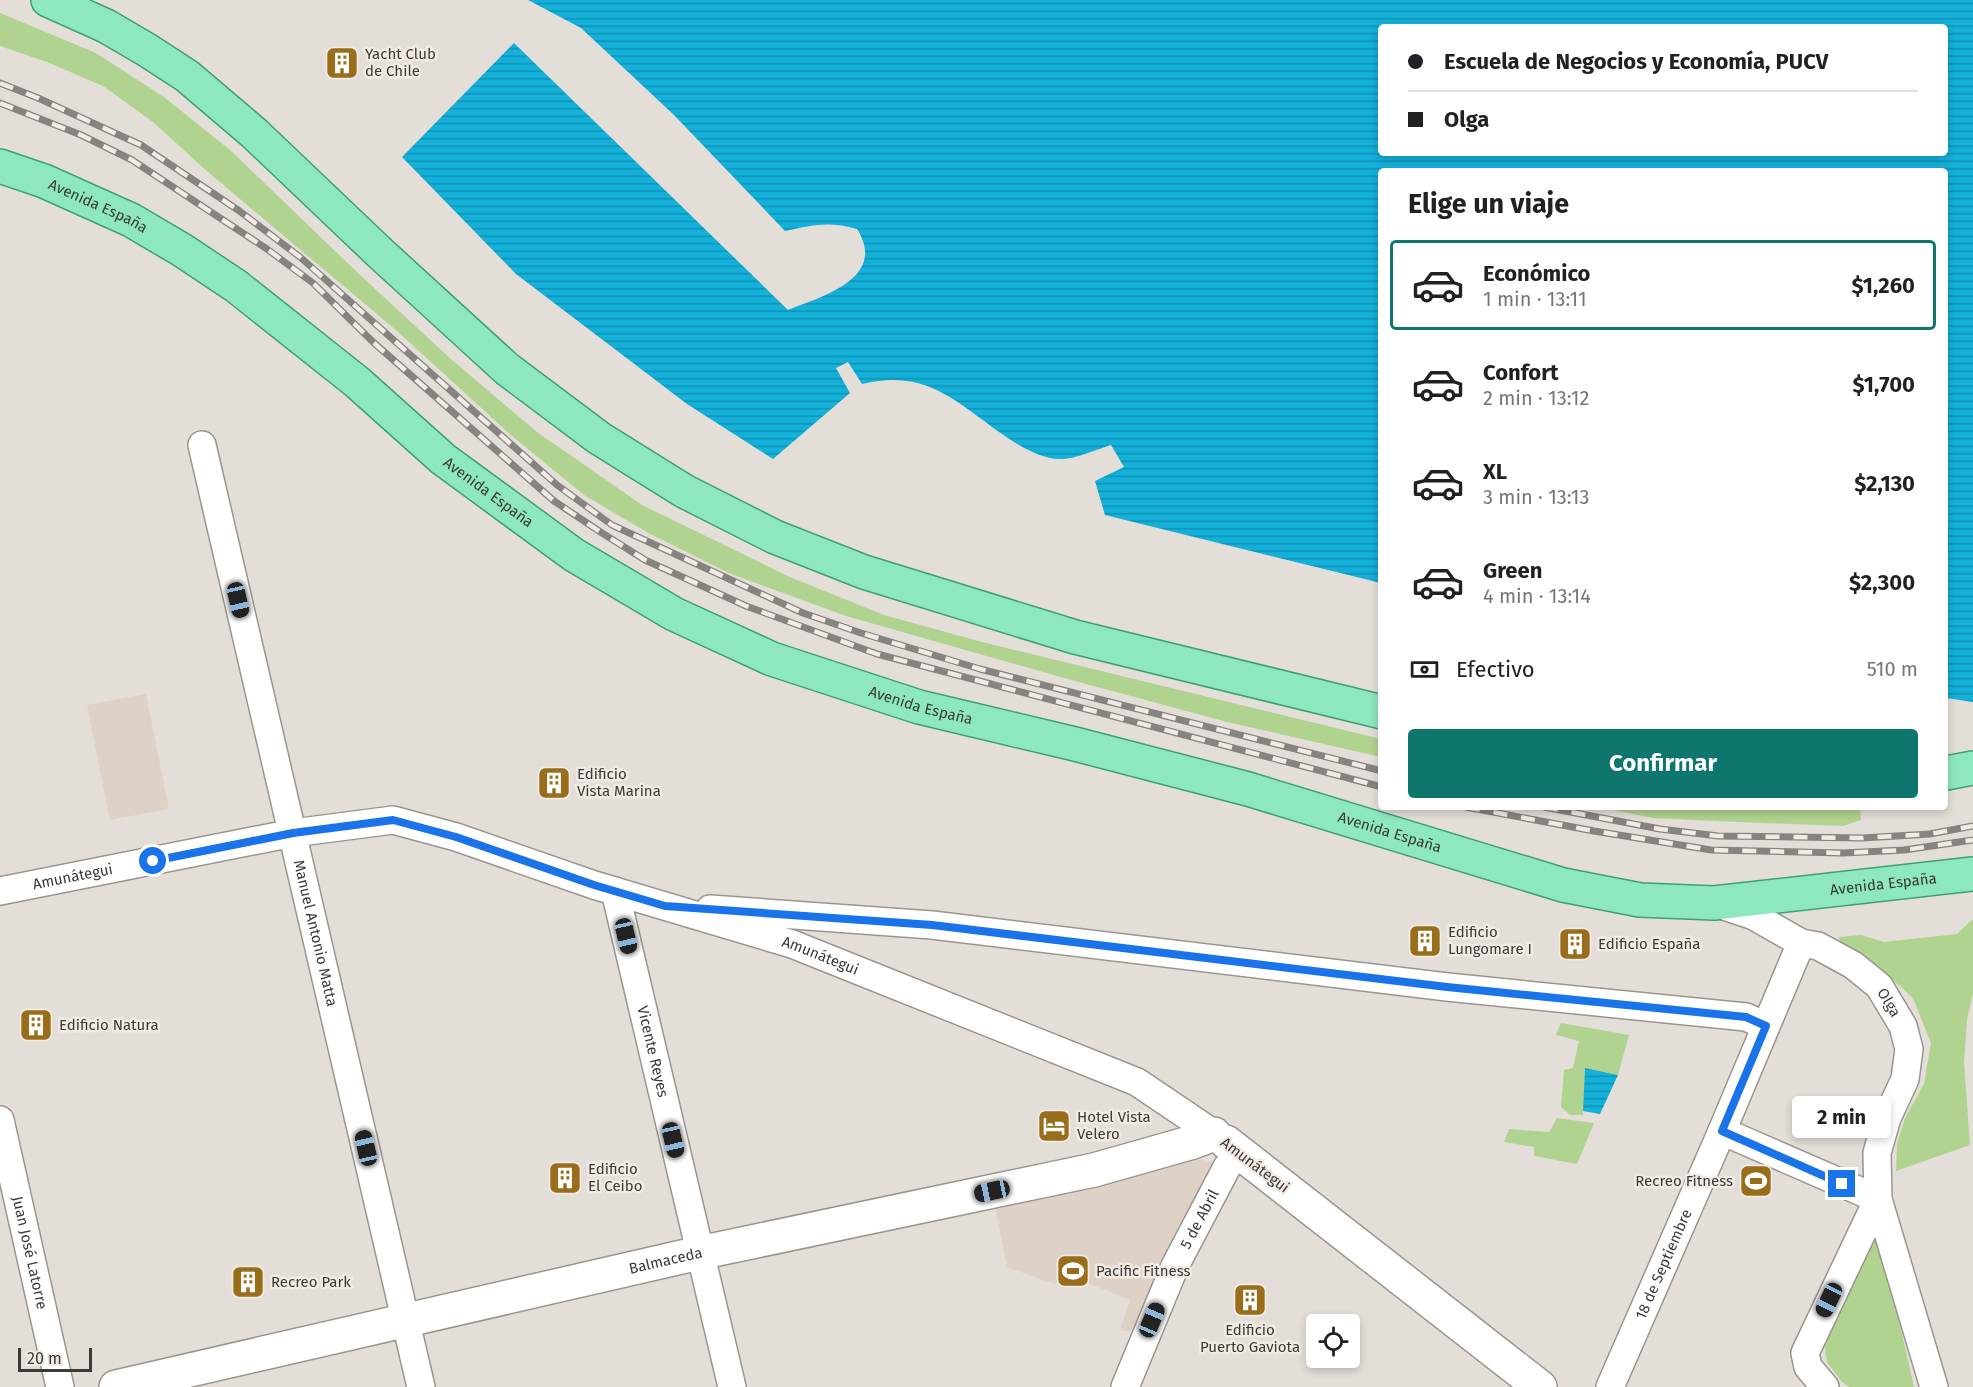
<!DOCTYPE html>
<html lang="es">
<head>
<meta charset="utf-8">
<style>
  :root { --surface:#fff; --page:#f2f2f2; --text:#202124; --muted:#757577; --line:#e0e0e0; --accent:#0f766e }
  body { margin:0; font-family:"Fira Sans",sans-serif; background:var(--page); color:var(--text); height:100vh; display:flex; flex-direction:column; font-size:22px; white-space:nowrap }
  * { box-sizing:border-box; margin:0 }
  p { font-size:20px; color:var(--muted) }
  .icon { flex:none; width:33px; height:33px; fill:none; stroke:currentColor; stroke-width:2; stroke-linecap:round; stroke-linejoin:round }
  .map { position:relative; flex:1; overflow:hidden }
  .side { position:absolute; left:1378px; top:168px; width:570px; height:642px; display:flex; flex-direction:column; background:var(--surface); border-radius:6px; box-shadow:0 3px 9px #0003 }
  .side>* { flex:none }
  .top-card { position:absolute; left:1378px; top:24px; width:570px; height:132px; border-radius:6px; box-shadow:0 3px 9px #0003; display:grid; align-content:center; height:132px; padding:0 30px; background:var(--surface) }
  .fabs { position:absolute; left:1306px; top:1314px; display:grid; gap:12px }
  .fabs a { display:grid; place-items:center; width:54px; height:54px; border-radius:6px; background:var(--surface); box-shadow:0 3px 9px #0003; font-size:30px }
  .scale { position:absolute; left:18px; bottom:15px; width:74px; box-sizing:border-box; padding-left:6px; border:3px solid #3c3a38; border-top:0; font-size:16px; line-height:21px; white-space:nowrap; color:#3c3a38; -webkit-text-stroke:4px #f2ebe5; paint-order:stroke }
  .end { position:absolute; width:27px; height:27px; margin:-14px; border:8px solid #1a73e8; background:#fff; box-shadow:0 0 0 3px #fff }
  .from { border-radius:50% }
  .bubble { position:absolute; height:42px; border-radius:6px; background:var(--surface); box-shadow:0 3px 9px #0003; font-size:20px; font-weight:700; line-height:42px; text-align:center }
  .car { position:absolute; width:18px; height:36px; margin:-18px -9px; border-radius:8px; box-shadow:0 0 4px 2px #0007; background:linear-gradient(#222 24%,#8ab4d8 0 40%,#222 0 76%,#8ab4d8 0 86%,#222 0) }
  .top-card b { display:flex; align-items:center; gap:21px; height:57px; font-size:22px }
  .top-card b+b { border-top:2px solid var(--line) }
  .top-card i { width:15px; height:15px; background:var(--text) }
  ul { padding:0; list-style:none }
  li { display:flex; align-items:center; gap:18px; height:90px; margin:0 12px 9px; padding:0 18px; border:3px solid transparent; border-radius:6px }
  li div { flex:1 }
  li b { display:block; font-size:22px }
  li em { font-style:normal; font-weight:700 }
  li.current { border-color:var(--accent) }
  li>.icon { width:54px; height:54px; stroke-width:1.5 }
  h2 { padding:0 30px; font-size:27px; line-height:72px }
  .pay { display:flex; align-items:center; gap:15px; height:66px; padding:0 30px; font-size:22px }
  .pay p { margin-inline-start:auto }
  .action { display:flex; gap:12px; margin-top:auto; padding:12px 30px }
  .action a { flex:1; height:69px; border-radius:6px; background:var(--accent); color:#fff; font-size:24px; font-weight:700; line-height:69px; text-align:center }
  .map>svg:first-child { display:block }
  .built { fill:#ded2c6 }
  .grass { fill:#b1d390 }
  .water { fill:url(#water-rules); fill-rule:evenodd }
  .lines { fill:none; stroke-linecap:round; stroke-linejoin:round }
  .minor-casing { stroke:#9b958f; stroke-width:30 }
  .tertiary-casing { stroke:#9b958f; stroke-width:36 }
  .primary-casing { stroke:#3fa074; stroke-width:36 }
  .minor { stroke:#fff; stroke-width:27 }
  .tertiary { stroke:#fff; stroke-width:33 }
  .primary { stroke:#8de7bf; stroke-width:33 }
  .rail-casing { stroke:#878380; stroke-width:7 }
  .rail { stroke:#f2ebe5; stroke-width:4.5; stroke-dasharray:14; stroke-linecap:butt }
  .route { stroke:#1a73e8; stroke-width:8 }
  .labels { text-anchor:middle; stroke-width:5; stroke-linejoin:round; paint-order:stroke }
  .poi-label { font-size:15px; fill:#3c3a38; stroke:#f2ebe5; text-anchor:start }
  .street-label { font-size:15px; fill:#3c3a38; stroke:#f2ebe5 }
</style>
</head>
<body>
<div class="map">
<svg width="1973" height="1387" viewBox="0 0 1973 1387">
  <defs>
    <pattern id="water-rules" width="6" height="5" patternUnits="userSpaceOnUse" patternTransform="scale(1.5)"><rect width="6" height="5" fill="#13b0d9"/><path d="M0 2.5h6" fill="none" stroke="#1390b1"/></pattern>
  </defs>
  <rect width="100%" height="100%" fill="#e4ded8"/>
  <path class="built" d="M 146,694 L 169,809 L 110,820 L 87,705 Z
    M 1177,1152 L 1214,1163 L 1141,1333 L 1120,1330 L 1130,1300 L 1070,1276 L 1054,1284 L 1007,1267 L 992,1191 Z"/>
  <path class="grass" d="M 0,13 L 96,53 L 164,97 L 230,150 L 359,274 L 452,360 L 537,432 L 642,505 L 792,578 L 884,615 L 982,642 L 1381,739 L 1381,757 L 1227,722 L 1064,678 L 846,616 L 731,574 L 650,534 L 584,495 L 512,436 L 397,331 L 208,172 L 153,122 L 103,86 L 47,62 L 0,46 Z
    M 1598,807 L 1796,807 L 1860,809 L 1861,820 L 1843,826 L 1736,822 L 1653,818 Z
    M 1973,919 L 1973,993 L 1967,1020 L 1964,1062 L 1970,1145 L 1896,1171 L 1897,1144 L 1905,1118 L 1924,1084 L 1931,1043 L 1913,998 L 1899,985 L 1845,950 L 1838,937 L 1861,935 L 1884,942 L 1957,934 Z
    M 1561,1023 L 1629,1035 L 1618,1075 L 1585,1068 L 1583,1115 L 1570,1115 L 1561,1107 L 1564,1070 L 1573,1068 L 1579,1041 L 1556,1035 Z
    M 1557,1118 L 1594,1123 L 1577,1164 L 1534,1156 L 1534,1147 L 1504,1142 L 1509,1129 L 1549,1132 Z
    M 1870,1233 L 1881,1241 L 1914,1387 L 1849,1387 L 1842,1382 L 1827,1362 L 1824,1341 Z"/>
  <path class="water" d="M 528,0 L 1973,0 L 1973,702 L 1946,698 L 1946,171 L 1382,171 L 1381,583 L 1105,515 L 1095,481 L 1124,467 L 1111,445 C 1098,449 1075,459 1062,459 C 1048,460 1031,452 1019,445 C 963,411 934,366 862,384 L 848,362 L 836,368 L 850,393 L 773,459 L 687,404 L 516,274 L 402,157 L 514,43 L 788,310 C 823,296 888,278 857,229 C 829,221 813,225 785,231 L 674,115 L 581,28 ZM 1382,27 L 1946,27 L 1946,153 L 1382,153 Z
    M 1585,1068 L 1618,1075 L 1600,1114 L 1583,1111 Z"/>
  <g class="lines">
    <defs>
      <g id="minor">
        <path id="s1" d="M 202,445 L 421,1387"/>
        <path id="s2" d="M 0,891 L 293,833 L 393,820 L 456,837 L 594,885 L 792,944 L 1137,1082 L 1226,1142"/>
        <path id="s3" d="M 615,891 L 732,1387"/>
        <path id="s4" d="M 1718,904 L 1754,916 L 1801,943 L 1818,946 L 1853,965 L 1879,986 L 1903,1026 L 1909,1049 L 1905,1079 L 1887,1118 L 1877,1153 L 1878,1199 L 1934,1387"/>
        <path d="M 710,909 L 932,925 L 1447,987 L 1746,1017 L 1766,1026"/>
        <path id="s5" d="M 0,1120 L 60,1387"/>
        <path d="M 1722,1131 L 1878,1199 L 1805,1353 L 1808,1367 L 1825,1387"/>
        <path id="s6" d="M 1125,1387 L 1175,1266 L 1227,1167 L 1239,1152"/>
        <path id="s7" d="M 1610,1387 L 1722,1131 L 1801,943"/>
      </g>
      <g id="tertiary">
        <path d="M 1226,1142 L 1540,1387"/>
        <path id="s8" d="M 116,1387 L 699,1253 L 1094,1170 L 1193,1142 L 1214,1134"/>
      </g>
      <g id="primary">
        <path d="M 48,0 L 106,26 L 147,50 L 187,76 L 254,133 L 379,252 L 507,369 L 599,438 L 684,491 L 775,537 L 864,572 L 1075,637 L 1382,712"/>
        <path id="s9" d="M 0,166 L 44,181 L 131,220 L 182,250 L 236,286 L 357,382 L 443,459 L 574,555 L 674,614 L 772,659 L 919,707 L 1075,744 L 1248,789 L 1563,885 L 1640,900 L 1714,903 L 1973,874"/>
        <path d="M 1946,773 L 1973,768"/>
      </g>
    </defs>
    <use href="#minor" class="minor-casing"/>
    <use href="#tertiary" class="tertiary-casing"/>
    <use href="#primary" class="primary-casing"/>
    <use href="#minor" class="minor"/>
    <use href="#tertiary" class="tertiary"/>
    <use href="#primary" class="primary"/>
    <defs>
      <path id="rail" d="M 0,83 L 38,98 L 141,145 L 238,210 L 300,257 L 557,485 L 612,525 L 803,613 L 861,633 L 980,669 L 1382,771
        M 0,103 L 81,135 L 132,160 L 267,249 L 313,283 L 373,342 L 554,501 L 602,533 L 645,560 L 746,606 L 877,654 L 1382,787
        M 1466,807 L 1594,831 L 1711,850 L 1843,853 L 1904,850 L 1973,840
        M 1544,807 L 1660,829 L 1718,836 L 1862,838 L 1930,834 L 1973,826"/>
    </defs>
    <use href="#rail" class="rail-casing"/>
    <use href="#rail" class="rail"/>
  </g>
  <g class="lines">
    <path class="route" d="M 153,861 L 293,833 L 393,820 L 456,837 L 594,885 L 665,906 L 932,925 L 1447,987 L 1746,1017 L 1766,1026 L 1722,1131 L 1842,1184"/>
  </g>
  <defs>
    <symbol id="building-square" viewBox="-11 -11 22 22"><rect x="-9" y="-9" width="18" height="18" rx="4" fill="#986e1b" stroke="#f2ebe5"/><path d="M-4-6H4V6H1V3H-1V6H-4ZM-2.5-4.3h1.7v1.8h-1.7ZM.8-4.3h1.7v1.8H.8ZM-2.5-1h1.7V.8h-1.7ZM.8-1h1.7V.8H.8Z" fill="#fff"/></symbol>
    <symbol id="hotel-square" viewBox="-11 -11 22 22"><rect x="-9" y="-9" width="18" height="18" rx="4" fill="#986e1b" stroke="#f2ebe5"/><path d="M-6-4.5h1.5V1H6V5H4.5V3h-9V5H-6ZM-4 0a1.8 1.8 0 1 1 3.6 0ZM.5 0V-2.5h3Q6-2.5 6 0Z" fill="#fff"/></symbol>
    <symbol id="stadium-square" viewBox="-11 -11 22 22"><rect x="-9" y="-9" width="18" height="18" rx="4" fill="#986e1b" stroke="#f2ebe5"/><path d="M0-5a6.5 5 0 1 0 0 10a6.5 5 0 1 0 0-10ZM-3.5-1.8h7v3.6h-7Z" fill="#fff"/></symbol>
  </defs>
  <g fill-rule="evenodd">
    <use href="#building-square" x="323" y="44" width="38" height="38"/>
    <use href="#building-square" x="535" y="764" width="38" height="38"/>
    <use href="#building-square" x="1406" y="922" width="38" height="38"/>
    <use href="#building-square" x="1556" y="925" width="38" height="38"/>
    <use href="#building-square" x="17" y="1006" width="38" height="38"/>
    <use href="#hotel-square" x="1035" y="1107" width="38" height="38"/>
    <use href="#building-square" x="546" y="1159" width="38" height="38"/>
    <use href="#stadium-square" x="1737" y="1162" width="38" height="38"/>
    <use href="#stadium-square" x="1054" y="1252" width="38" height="38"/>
    <use href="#building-square" x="229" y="1263" width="38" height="38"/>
    <use href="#building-square" x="1231" y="1281" width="38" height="38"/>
  </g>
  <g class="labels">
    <g class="poi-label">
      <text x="365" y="59">Yacht Club<tspan x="365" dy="17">de Chile</tspan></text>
      <text x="577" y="779">Edificio<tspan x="577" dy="17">Vista Marina</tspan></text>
      <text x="1448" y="937">Edificio<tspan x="1448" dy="17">Lungomare I</tspan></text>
      <text x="1598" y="949">Edificio España</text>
      <text x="59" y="1030">Edificio Natura</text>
      <text x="1077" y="1122">Hotel Vista<tspan x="1077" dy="17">Velero</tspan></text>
      <text x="588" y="1174">Edificio<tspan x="588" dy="17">El Ceibo</tspan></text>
      <text x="1733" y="1186" text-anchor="end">Recreo Fitness</text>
      <text x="1096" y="1276">Pacific Fitness</text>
      <text x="271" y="1287">Recreo Park</text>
      <text x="1250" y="1335" text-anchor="middle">Edificio<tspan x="1250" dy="17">Puerto Gaviota</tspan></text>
    </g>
    <g class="street-label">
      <text dy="5" stroke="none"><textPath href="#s9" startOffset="106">Avenida España</textPath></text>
      <text dy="5" stroke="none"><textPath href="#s9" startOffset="592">Avenida España</textPath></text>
      <text dy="5" stroke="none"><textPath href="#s9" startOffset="1078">Avenida España</textPath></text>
      <text dy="5" stroke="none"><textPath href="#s9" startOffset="1564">Avenida España</textPath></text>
      <text dy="5" stroke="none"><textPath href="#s2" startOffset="74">Amunátegui</textPath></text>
      <text dy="5" stroke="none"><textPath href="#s9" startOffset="2068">Avenida España</textPath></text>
      <text dy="5" stroke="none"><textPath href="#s1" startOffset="501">Manuel Antonio Matta</textPath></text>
      <text dy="5" stroke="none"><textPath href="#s2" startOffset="848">Amunátegui</textPath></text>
      <text dy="5" stroke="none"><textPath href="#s4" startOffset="202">Olga</textPath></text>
      <text dy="5" stroke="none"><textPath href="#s3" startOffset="165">Vicente Reyes</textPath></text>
      <text transform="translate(1255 1165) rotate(37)" y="5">Amunátegui</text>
      <text dy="5" stroke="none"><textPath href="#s6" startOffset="184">5 de Abril</textPath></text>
      <text dy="5" stroke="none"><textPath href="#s5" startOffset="136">Juan José Latorre</textPath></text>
      <text dy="5" stroke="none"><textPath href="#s8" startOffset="564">Balmaceda</textPath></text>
      <text dy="5" stroke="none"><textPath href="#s7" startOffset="134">18 de Septiembre</textPath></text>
    </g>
  </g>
</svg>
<div class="fabs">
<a><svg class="icon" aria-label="locate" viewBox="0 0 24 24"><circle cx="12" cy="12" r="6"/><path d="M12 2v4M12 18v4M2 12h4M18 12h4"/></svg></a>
</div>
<div class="scale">20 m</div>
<i class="end from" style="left:153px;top:861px"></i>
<i class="end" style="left:1842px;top:1184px"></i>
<div class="bubble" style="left:1792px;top:1096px;width:99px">2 min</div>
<i class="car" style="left:238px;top:600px;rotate:167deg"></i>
<i class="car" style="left:626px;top:936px;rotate:167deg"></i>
<i class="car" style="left:673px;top:1140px;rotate:167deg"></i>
<i class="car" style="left:366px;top:1148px;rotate:347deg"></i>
<i class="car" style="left:992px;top:1191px;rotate:258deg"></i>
<i class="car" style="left:1829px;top:1300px;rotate:206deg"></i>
<i class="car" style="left:1152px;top:1320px;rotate:23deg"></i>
<div class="top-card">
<b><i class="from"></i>Escuela de Negocios y Economía, PUCV</b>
<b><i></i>Olga</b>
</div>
<section class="side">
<h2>Elige un viaje</h2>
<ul>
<li class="current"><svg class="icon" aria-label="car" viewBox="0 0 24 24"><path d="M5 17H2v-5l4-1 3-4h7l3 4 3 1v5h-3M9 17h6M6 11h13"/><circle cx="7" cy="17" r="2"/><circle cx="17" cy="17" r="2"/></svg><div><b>Económico</b><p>1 min · 13:11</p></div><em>$1,260</em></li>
<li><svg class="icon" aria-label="car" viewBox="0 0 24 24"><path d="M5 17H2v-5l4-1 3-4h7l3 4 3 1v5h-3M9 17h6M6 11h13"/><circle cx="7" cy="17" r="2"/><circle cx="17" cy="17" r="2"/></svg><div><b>Confort</b><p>2 min · 13:12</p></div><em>$1,700</em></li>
<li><svg class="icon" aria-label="car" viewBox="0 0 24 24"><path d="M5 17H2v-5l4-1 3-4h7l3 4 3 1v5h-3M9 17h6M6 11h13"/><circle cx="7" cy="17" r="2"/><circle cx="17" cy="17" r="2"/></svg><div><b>XL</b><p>3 min · 13:13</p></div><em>$2,130</em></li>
<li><svg class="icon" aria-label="car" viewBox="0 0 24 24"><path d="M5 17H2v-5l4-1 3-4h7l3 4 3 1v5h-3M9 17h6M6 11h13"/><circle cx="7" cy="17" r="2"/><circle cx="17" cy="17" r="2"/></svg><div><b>Green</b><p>4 min · 13:14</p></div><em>$2,300</em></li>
</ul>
<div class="pay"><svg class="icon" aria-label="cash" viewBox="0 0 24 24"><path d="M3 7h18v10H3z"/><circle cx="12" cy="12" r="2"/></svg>Efectivo<p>510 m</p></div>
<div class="action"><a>Confirmar</a></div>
</section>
</div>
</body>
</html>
